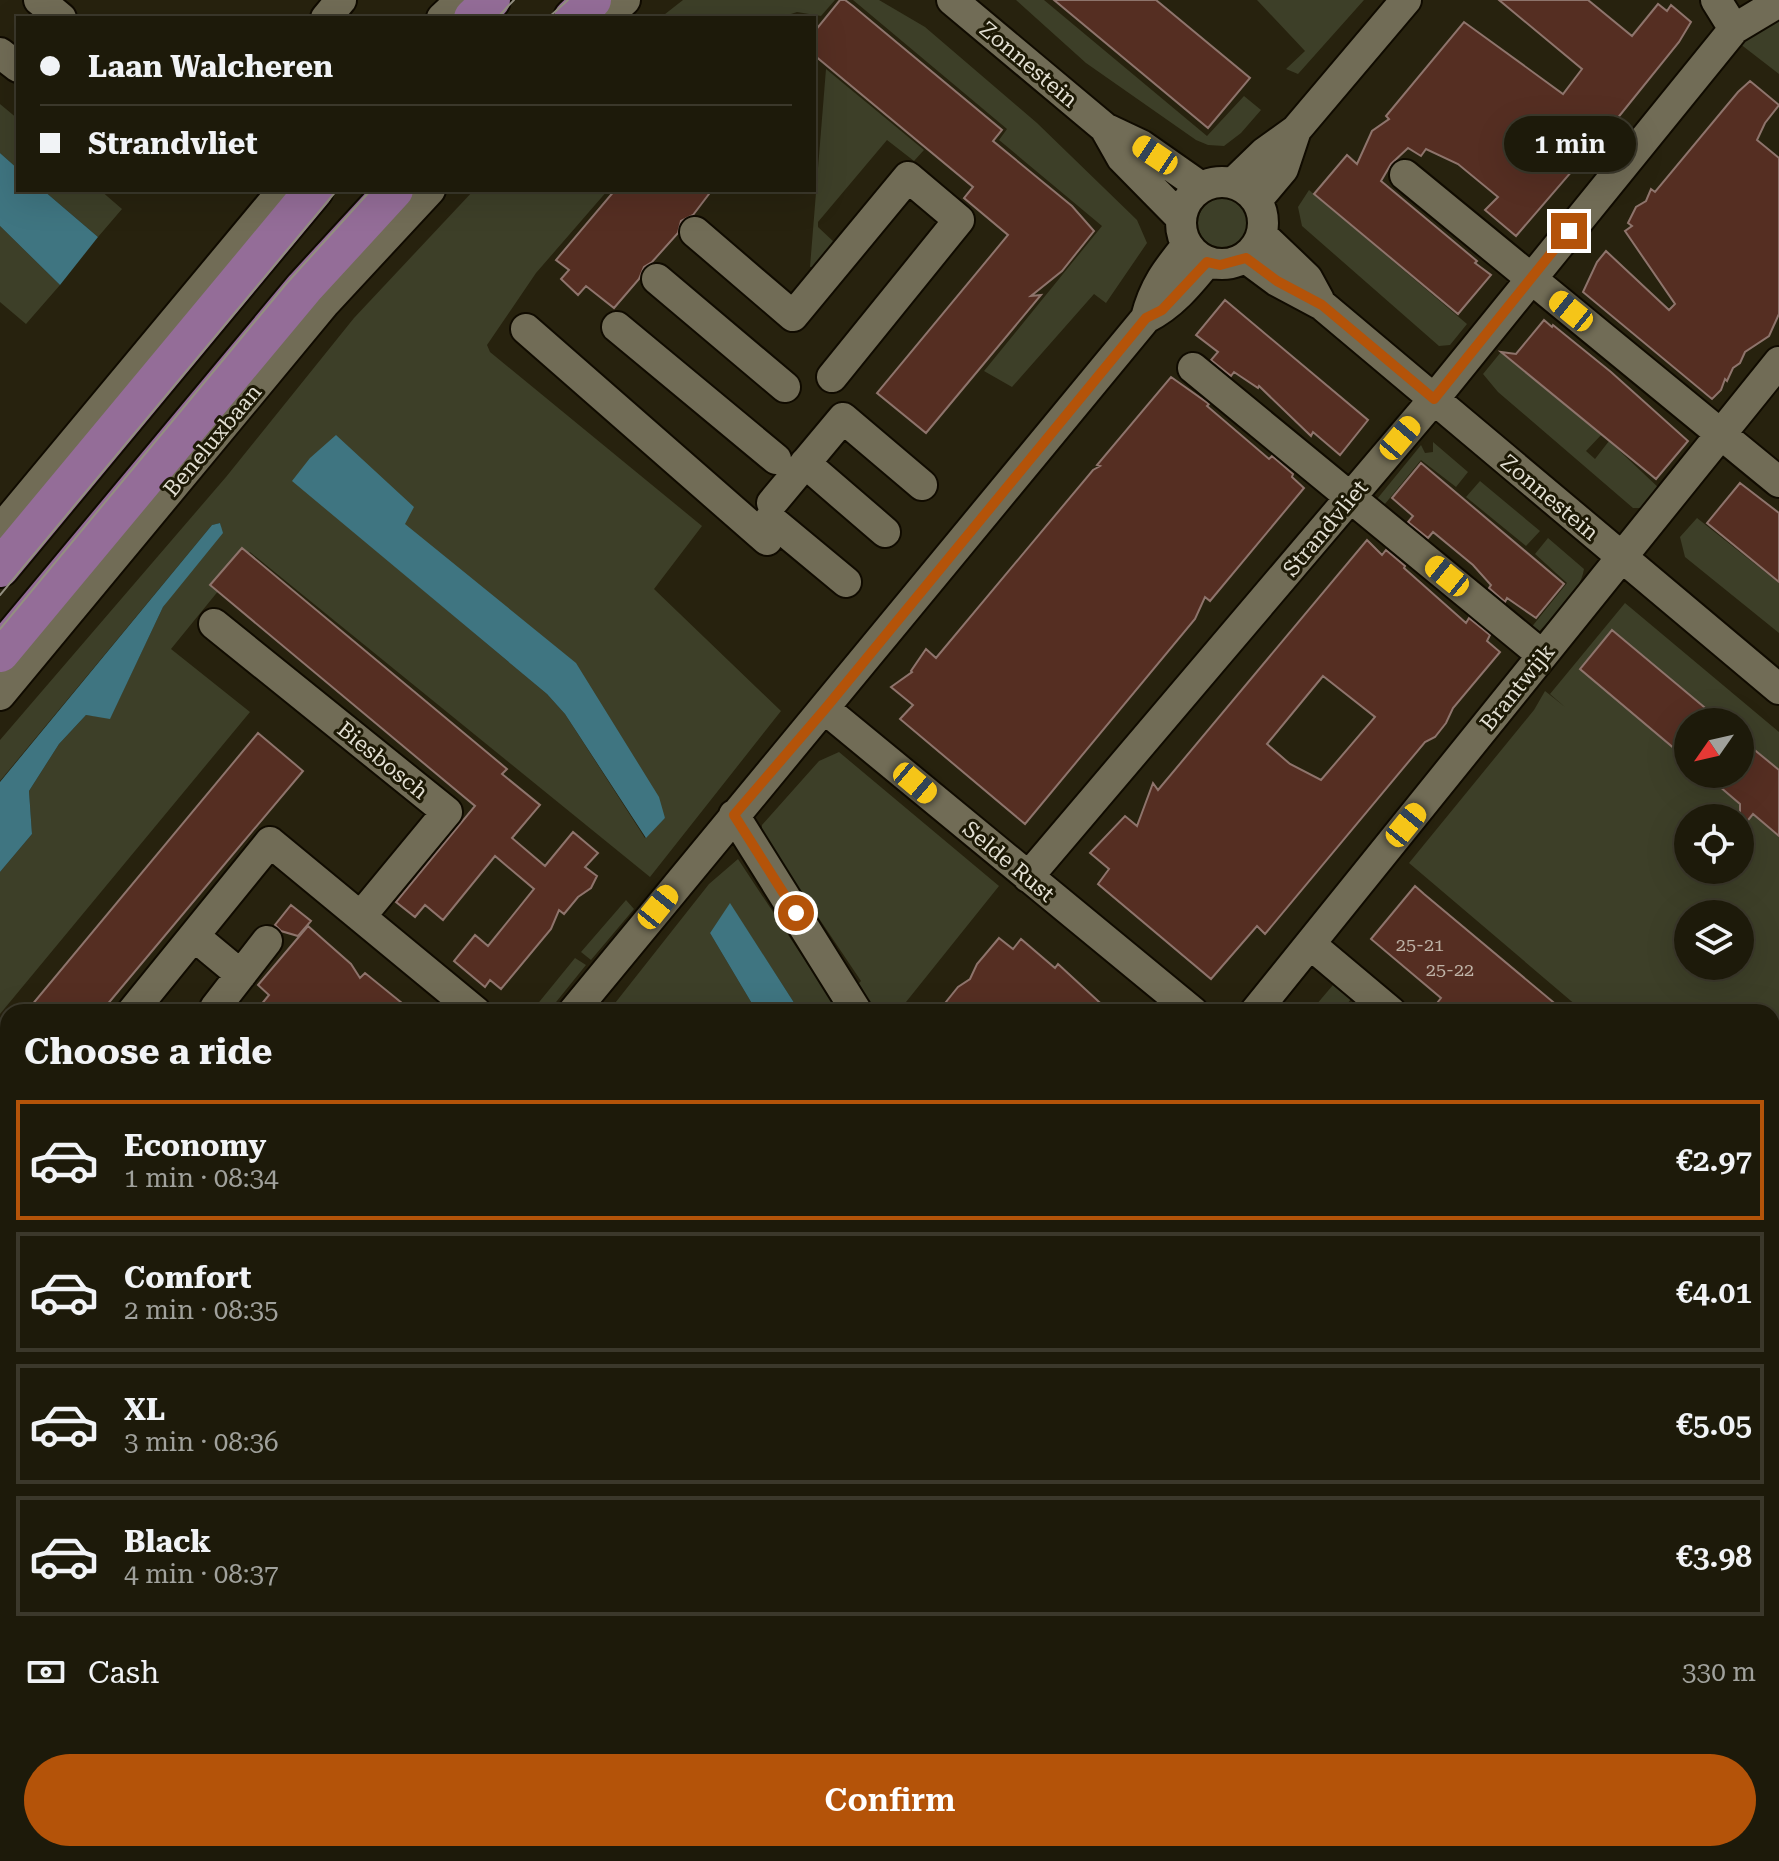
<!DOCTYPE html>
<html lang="en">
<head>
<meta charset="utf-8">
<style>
  :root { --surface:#1d1a0a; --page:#252313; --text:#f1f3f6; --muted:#a0a19c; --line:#3b382b; --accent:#b45309 }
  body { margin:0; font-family:"Roboto Serif",serif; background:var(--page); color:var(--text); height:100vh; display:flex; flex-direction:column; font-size:30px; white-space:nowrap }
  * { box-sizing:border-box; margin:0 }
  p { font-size:26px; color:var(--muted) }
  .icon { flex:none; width:44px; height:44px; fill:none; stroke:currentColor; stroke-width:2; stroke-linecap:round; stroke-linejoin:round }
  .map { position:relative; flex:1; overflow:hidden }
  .side { position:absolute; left:0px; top:1004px; width:1780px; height:858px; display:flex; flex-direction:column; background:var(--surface); border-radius:24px 24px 0 0; box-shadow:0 8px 32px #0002,0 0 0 2px var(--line) }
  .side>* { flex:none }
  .top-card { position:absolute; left:16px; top:16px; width:800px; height:176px; border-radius:0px; box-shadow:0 8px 32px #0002,0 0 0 2px var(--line); display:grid; align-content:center; height:176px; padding:0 24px; background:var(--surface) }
  .needle { width:52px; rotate:236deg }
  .tools { position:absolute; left:1674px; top:708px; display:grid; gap:16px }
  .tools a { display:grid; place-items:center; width:80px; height:80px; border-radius:50%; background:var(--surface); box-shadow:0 8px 32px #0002,0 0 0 2px var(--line); font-size:40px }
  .end { position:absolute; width:36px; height:36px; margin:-18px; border:10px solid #b45309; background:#fff; box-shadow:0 0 0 4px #fff }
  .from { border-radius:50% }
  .bubble { position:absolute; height:56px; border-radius:28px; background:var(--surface); box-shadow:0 8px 32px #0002,0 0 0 2px var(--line); font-size:26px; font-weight:600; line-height:56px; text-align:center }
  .car { position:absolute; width:24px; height:48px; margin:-24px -12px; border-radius:10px; box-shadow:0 0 6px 2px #0007; background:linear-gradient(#f5c518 24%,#345 0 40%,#f5c518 0 76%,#345 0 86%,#f5c518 0) }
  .top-card b { display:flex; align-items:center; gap:28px; height:76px; font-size:30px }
  .top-card b+b { border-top:2px solid var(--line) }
  .top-card i { width:20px; height:20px; background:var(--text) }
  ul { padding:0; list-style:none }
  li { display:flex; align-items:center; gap:24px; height:120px; margin:0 16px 12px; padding:0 8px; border:4px solid var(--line); border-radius:0px }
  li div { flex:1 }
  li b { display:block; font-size:30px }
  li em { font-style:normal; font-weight:600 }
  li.current { border-color:var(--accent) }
  li>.icon { width:72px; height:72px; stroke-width:1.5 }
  h2 { padding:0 24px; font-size:36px; line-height:96px }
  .pay { display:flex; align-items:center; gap:20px; height:88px; padding:0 24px; font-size:30px }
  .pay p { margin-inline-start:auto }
  .button { display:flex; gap:16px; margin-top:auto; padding:16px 24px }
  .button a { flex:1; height:92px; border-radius:48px; background:var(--accent); color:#fff; font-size:32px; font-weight:600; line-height:92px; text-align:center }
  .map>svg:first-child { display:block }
  .green { fill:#3d3f28; fill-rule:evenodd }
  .water { fill:#3f7581 }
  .building { fill:#552e22; stroke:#8e746c; stroke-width:2; fill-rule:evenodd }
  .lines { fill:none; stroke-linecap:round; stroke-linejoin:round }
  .minor-casing { stroke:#100b00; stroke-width:34 }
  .major-casing { stroke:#100b00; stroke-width:42 }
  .minor { stroke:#716c56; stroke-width:30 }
  .major { stroke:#946d98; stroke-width:38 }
  .tram { stroke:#938f80; stroke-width:2 }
  .route { stroke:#b45309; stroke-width:10 }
  .labels { text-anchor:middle; stroke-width:6; stroke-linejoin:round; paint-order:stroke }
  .number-label { font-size:18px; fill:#bfb3a7 }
  .street-label { font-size:22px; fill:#e2dfd3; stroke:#1d1905 }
</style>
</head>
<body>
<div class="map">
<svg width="1779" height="1861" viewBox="0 0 1779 1861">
  <rect width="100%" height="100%" fill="#27220e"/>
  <path class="green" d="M 683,0 L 835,0 L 821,16 L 797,12 L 779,18 L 660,18 Z
    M 853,0 L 879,0 L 925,27 L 1037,123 L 1137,220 L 1147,243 L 1106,303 L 1094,294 L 1012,387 L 984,371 L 1102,226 L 999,140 L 1007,129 Z
    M 1016,0 L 1044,0 L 1207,136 L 1244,96 L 1261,110 L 1241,133 L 1224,146 L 1208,145 L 1196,140 L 1086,63 Z
    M 1257,0 L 1364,0 L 1298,74 L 1286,69 L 1305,51 Z
    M 1779,15 L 1779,74 L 1735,40 Z
    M 826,69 L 924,150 L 914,161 L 887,140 L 818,222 L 818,227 L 835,243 L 814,267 L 810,267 Z
    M 0,104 L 18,119 L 18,169 L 0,153 Z
    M 43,190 L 100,190 L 122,209 L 98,237 Z
    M 474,190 L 608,190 L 536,273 L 487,345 L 490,352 L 702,526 L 654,589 L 781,711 L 650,877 L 250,552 L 171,649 L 250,712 L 0,1014 L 0,872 L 32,834 L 29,791 L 59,744 L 86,715 L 110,718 L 163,607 L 221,527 L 220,523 L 212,525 L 0,781 L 0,740 L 226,477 L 354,318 ZM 297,484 L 413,507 L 404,524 L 665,818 L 645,838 L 565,714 L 547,694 Z
    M 1309,190 L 1467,324 L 1450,345 L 1439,346 L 1302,226 L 1298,207 Z
    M1198 223a25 25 0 1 1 50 0a25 25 0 1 1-50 0Z
    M 0,226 L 60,285 L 26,324 L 0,302 Z
    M 1501,352 L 1602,434 L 1586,451 L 1595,459 L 1609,441 L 1660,489 L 1644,508 L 1633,508 L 1498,392 L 1483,374 Z
    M 1433,442 L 1468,472 L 1456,487 L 1421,460 L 1380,510 L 1373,504 L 1421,445 L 1425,453 L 1433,452 Z
    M 1480,481 L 1540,531 L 1526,546 L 1466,497 Z
    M 1697,518 L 1779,583 L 1779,633 L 1685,557 L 1680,537 Z
    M 1548,538 L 1584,569 C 1580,595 1550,619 1533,638 L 1526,634 L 1567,583 L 1535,554 Z
    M 1625,603 L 1779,732 L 1779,1196 L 1772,1204 L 1772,1012 L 1584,1012 L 1409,863 L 1534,710 L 1545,691 L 1565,707 L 1550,694 ZM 1688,722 L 1740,722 L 1740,774 L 1688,774 ZM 1688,818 L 1740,818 L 1740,870 L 1688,870 ZM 1688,914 L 1740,914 L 1740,966 L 1688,966 Z
    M 839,752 L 999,886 L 898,1012 L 864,1012 L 851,992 L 861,981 L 816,914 L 804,917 L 761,844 L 762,825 L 819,761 Z
    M 738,859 L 839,1012 L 800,1012 L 730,904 L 710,933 L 757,1012 L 608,1012 L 709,884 Z
    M 626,900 L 634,909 L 591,960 L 581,952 Z
    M 575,958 L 586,965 L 548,1012 L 531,1012 Z
    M 1333,985 L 1351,999 L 1341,1012 L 1310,1012 Z
    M 0,1527 L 8,1529 L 8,1583 L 0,1581 Z
    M 0,1802 L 8,1804 L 8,1854 L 109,1854 L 120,1861 L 92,1861 L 89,1857 L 79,1861 L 0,1861 Z
    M 274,1854 L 337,1854 L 344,1861 L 282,1861 Z
    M 429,1854 L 681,1854 L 686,1861 L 420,1861 Z
    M 1356,1854 L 1392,1854 L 1397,1861 L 1361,1861 Z"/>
  <path class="water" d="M 0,153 L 18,169 L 18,190 L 43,190 L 98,237 L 60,285 L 0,226 Z
    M 336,435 L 414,507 L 405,524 L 576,663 L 659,797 L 665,818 L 646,838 L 565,714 L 547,694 L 292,481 L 310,458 Z
    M 220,523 L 223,533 L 163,607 L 110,719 L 86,715 L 59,744 L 29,791 L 32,834 L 0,872 L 0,782 L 212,525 Z
    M 730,903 L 800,1012 L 757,1012 L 710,933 Z
    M 1779,1196 L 1779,1272 L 1772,1280 L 1772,1204 Z
    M 1392,1854 L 1430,1854 L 1435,1861 L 1397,1861 Z"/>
  <path class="building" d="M 840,0 L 845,0 L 853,6 L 1002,130 L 993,141 L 1072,206 L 1094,231 L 1062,271 L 1031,296 L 1041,295 L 926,433 L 877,393 L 1008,235 L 964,198 L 973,187 L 814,55 L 814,32 Z
    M 1054,0 L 1156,0 L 1250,78 L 1208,128 Z
    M 1499,0 L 1588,0 L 1632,36 L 1658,4 L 1667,11 L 1671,5 L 1691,22 L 1679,42 L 1612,125 L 1608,122 L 1594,152 L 1584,157 L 1516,236 L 1485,210 L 1498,197 L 1458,164 L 1426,149 L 1421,156 L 1408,148 L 1391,164 L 1381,181 L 1477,261 L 1475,263 L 1491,275 L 1458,314 L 1314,194 L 1347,155 L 1357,164 L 1372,131 L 1389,119 L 1386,116 L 1464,22 L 1563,94 L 1582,69 Z
    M 1750,81 L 1779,105 L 1765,123 L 1757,140 L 1779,158 L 1779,314 L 1769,336 L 1745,352 L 1740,363 L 1733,368 L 1727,381 L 1725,379 L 1721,390 L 1712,399 L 1583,292 L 1597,262 L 1606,251 L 1669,310 L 1675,304 L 1625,231 L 1632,226 L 1628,223 L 1636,207 L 1646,201 L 1651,189 L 1655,192 L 1738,92 Z
    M 615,190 L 712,190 L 693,215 L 681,221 L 678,233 L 652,262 L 644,267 L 639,279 L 614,308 L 586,286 L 578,295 L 561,279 L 569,270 L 556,260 Z
    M 1225,300 L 1368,420 L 1340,455 L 1313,432 L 1311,436 L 1259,386 L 1258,388 L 1234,372 L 1231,376 L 1211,360 L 1218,352 L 1196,335 Z
    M 1544,320 L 1552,327 L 1553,325 L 1611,372 L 1688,441 L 1656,479 L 1501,352 L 1516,354 Z
    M 1171,377 L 1209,404 L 1207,406 L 1269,459 L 1272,456 L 1293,474 L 1292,477 L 1304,488 L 1210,601 L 1205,597 L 1195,619 L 1025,824 L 900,719 L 913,705 L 891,687 L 912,672 L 911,671 L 926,649 L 936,658 L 1093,470 L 1100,466 L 1097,465 Z
    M 1421,463 L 1564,584 L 1536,618 L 1507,598 L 1505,602 L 1489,588 L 1491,585 L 1473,565 L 1433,532 L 1428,538 L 1408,522 L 1413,516 L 1392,498 Z
    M 1740,483 L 1779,513 L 1779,582 L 1707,523 Z
    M 1367,540 L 1382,555 L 1386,550 L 1405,566 L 1404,568 L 1466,623 L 1469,618 L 1490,635 L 1487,641 L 1500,652 L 1453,708 L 1446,723 L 1435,737 L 1425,742 L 1265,934 L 1257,926 L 1211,979 L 1098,884 L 1109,869 L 1090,853 L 1125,816 L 1137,826 L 1153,783 L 1158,790 ZM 1323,676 L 1375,717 L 1321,780 L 1290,764 L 1267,744 Z
    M 242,548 L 507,769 L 502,774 L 540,805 L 512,838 L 545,866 L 573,832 L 598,853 L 585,867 L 597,876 L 591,888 L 578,897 L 564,914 L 559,910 L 551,929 L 501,989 L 490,980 L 485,987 L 454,961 L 475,935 L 488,946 L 534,889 L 495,856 L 443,920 L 425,905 L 415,917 L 396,902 L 475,806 L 210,585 Z
    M 1612,630 L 1722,722 L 1688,722 L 1688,760 L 1580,669 Z
    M 258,733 L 303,771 L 239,847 L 101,1012 L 26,1012 Z
    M 1740,738 L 1779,770 L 1779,836 L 1753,814 L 1740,830 L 1740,804 L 1705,774 L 1740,774 Z
    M 1415,886 L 1424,894 L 1565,1012 L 1430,1012 L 1441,998 L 1371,939 Z
    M 291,905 L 311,921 L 298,936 L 281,931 L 275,925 Z
    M 308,926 L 351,964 L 360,978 L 365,973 L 413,1012 L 255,1012 L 269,995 L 258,985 Z
    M 999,938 L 1013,949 L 1021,939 L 1055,968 L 1058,964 L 1110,1012 L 938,1012 L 958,987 L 970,979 L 977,964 Z"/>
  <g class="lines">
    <defs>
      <path id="minor" d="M 39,0 L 61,18
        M 952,0 L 1105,128 L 1141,145 L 1201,187
        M 1716,0 L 1734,29
        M 326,18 L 341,0
        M 442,18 L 461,0
        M 605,18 L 625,0
        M 0,53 L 18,67
        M 1105,128 L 1122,158 L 1181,218
        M 1405,175 L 1779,482
        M1181 223a41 41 0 1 1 82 0a41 41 0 1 1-82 0Z
        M 1233,183 L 1264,153 L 1296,130 L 1406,0
        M 1257,200 L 1283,169 L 1296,130
        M 695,232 L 793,316 L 908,177 L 959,220 L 832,377
        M 1262,235 L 1307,278 L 1319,300
        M 1246,258 L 1277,281 L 1322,305 L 1779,689
        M 657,279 L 785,387
        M 1146,318 C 1154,286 1167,270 1187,245
        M 617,327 L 776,459
        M 526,329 L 767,540
        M 1193,368 L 1542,655
        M 805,463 L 885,532
        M 772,503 L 843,418 L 922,485
        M 770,519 L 846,582
        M 0,530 L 283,190
        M 214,624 L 447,812 L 361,916
        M 0,695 L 325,303 L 430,190
        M 825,709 L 1193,1012
        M 734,815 L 857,1012
        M 1028,877 L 1434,399 L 1734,29 L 1779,2
        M 194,936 L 241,975
        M 1310,944 L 1391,1012
        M 215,1008 L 267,941
        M 132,1012 L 270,842 L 476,1012
        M 573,1012 L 1146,318 C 1172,305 1189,284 1207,262
        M 1255,1012 L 1779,362
        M 0,1174 L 8,1164
        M 0,1259 L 8,1265
        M 1772,1332 L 1779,1324
        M 1772,1420 L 1779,1426
        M 1772,1584 L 1779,1578
        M 0,1638 L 8,1637
        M 0,1739 L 8,1740
        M 1772,1792 L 1779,1788
        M 206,1854 L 214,1861
        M 719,1854 L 723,1861
        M 1325,1854 L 1330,1861
        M 1635,1854 L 1640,1861
        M 810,1861 L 821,1854
        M 1666,1861 L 1677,1854"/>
      <path id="major" d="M 473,18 L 491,0
        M 573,18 L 592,0
        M 0,568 L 314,190
        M 0,653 L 304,288 L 394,190"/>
    </defs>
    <use href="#minor" class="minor-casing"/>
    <use href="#major" class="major-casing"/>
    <use href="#minor" class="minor"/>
    <use href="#major" class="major"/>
    <path class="tram" d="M 497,18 L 514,0
      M 548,18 L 568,0
      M 0,595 L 337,190
      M 0,629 L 286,284 L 371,190"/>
  </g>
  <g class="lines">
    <path class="route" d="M 796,913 L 734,815 L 825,709 L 1146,318 L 1162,310 L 1207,262 L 1220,265 L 1246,258 L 1277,281 L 1322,305 L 1434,399 L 1569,231"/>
  </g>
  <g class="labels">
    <g class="number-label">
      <text x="1420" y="951">25-21</text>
      <text x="1450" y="976">25-22</text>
    </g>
    <g class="street-label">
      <text transform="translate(1029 64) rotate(40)" y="8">Zonnestein</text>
      <text transform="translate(212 440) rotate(-50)" y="8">Beneluxbaan</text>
      <text transform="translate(1550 497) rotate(40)" y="8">Zonnestein</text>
      <text transform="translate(1325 528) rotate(-50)" y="8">Strandvliet</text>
      <text transform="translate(1517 687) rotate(-51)" y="8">Brantwijk</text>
      <text transform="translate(383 760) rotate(39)" y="8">Biesbosch</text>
      <text transform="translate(1009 861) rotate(40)" y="8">Selde Rust</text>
    </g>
  </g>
</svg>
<div class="tools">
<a><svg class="needle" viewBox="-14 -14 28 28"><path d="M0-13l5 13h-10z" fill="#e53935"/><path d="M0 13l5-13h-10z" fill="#a0a19c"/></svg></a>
<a><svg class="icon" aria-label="locate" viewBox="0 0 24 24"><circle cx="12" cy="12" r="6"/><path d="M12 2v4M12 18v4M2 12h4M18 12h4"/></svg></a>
<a><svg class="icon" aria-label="layers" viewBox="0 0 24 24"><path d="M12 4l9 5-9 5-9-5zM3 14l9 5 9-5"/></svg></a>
</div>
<i class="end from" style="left:796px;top:913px"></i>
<i class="end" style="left:1569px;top:231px"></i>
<div class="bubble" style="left:1504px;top:116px;width:132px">1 min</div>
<i class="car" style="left:1155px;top:155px;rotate:304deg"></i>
<i class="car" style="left:1571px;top:311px;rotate:309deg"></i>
<i class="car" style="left:1400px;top:438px;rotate:40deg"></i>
<i class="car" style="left:1447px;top:576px;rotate:309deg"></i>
<i class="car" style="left:915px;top:783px;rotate:130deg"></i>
<i class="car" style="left:1406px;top:825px;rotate:39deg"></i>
<i class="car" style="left:658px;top:907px;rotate:39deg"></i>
<div class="top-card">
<b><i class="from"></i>Laan Walcheren</b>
<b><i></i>Strandvliet</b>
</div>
<section class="side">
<h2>Choose a ride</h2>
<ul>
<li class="current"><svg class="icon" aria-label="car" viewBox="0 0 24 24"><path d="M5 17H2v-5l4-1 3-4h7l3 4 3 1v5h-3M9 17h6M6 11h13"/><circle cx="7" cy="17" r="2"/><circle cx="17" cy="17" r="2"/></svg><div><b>Economy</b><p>1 min · 08:34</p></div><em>€2.97</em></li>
<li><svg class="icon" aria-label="car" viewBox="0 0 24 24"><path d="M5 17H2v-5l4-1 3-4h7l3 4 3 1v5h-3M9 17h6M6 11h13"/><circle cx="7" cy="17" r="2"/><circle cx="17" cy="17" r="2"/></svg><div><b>Comfort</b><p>2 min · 08:35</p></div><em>€4.01</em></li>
<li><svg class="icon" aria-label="car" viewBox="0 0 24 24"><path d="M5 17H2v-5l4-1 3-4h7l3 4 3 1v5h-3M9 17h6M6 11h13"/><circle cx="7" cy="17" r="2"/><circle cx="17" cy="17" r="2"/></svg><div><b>XL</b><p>3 min · 08:36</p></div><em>€5.05</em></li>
<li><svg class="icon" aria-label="car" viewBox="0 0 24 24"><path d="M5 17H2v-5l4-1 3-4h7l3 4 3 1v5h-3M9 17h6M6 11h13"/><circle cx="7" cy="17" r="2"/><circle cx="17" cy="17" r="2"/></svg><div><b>Black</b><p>4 min · 08:37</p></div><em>€3.98</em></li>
</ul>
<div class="pay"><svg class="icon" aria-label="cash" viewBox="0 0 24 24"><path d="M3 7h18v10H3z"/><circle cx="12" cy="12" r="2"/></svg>Cash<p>330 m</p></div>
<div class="button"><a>Confirm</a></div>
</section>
</div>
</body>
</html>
